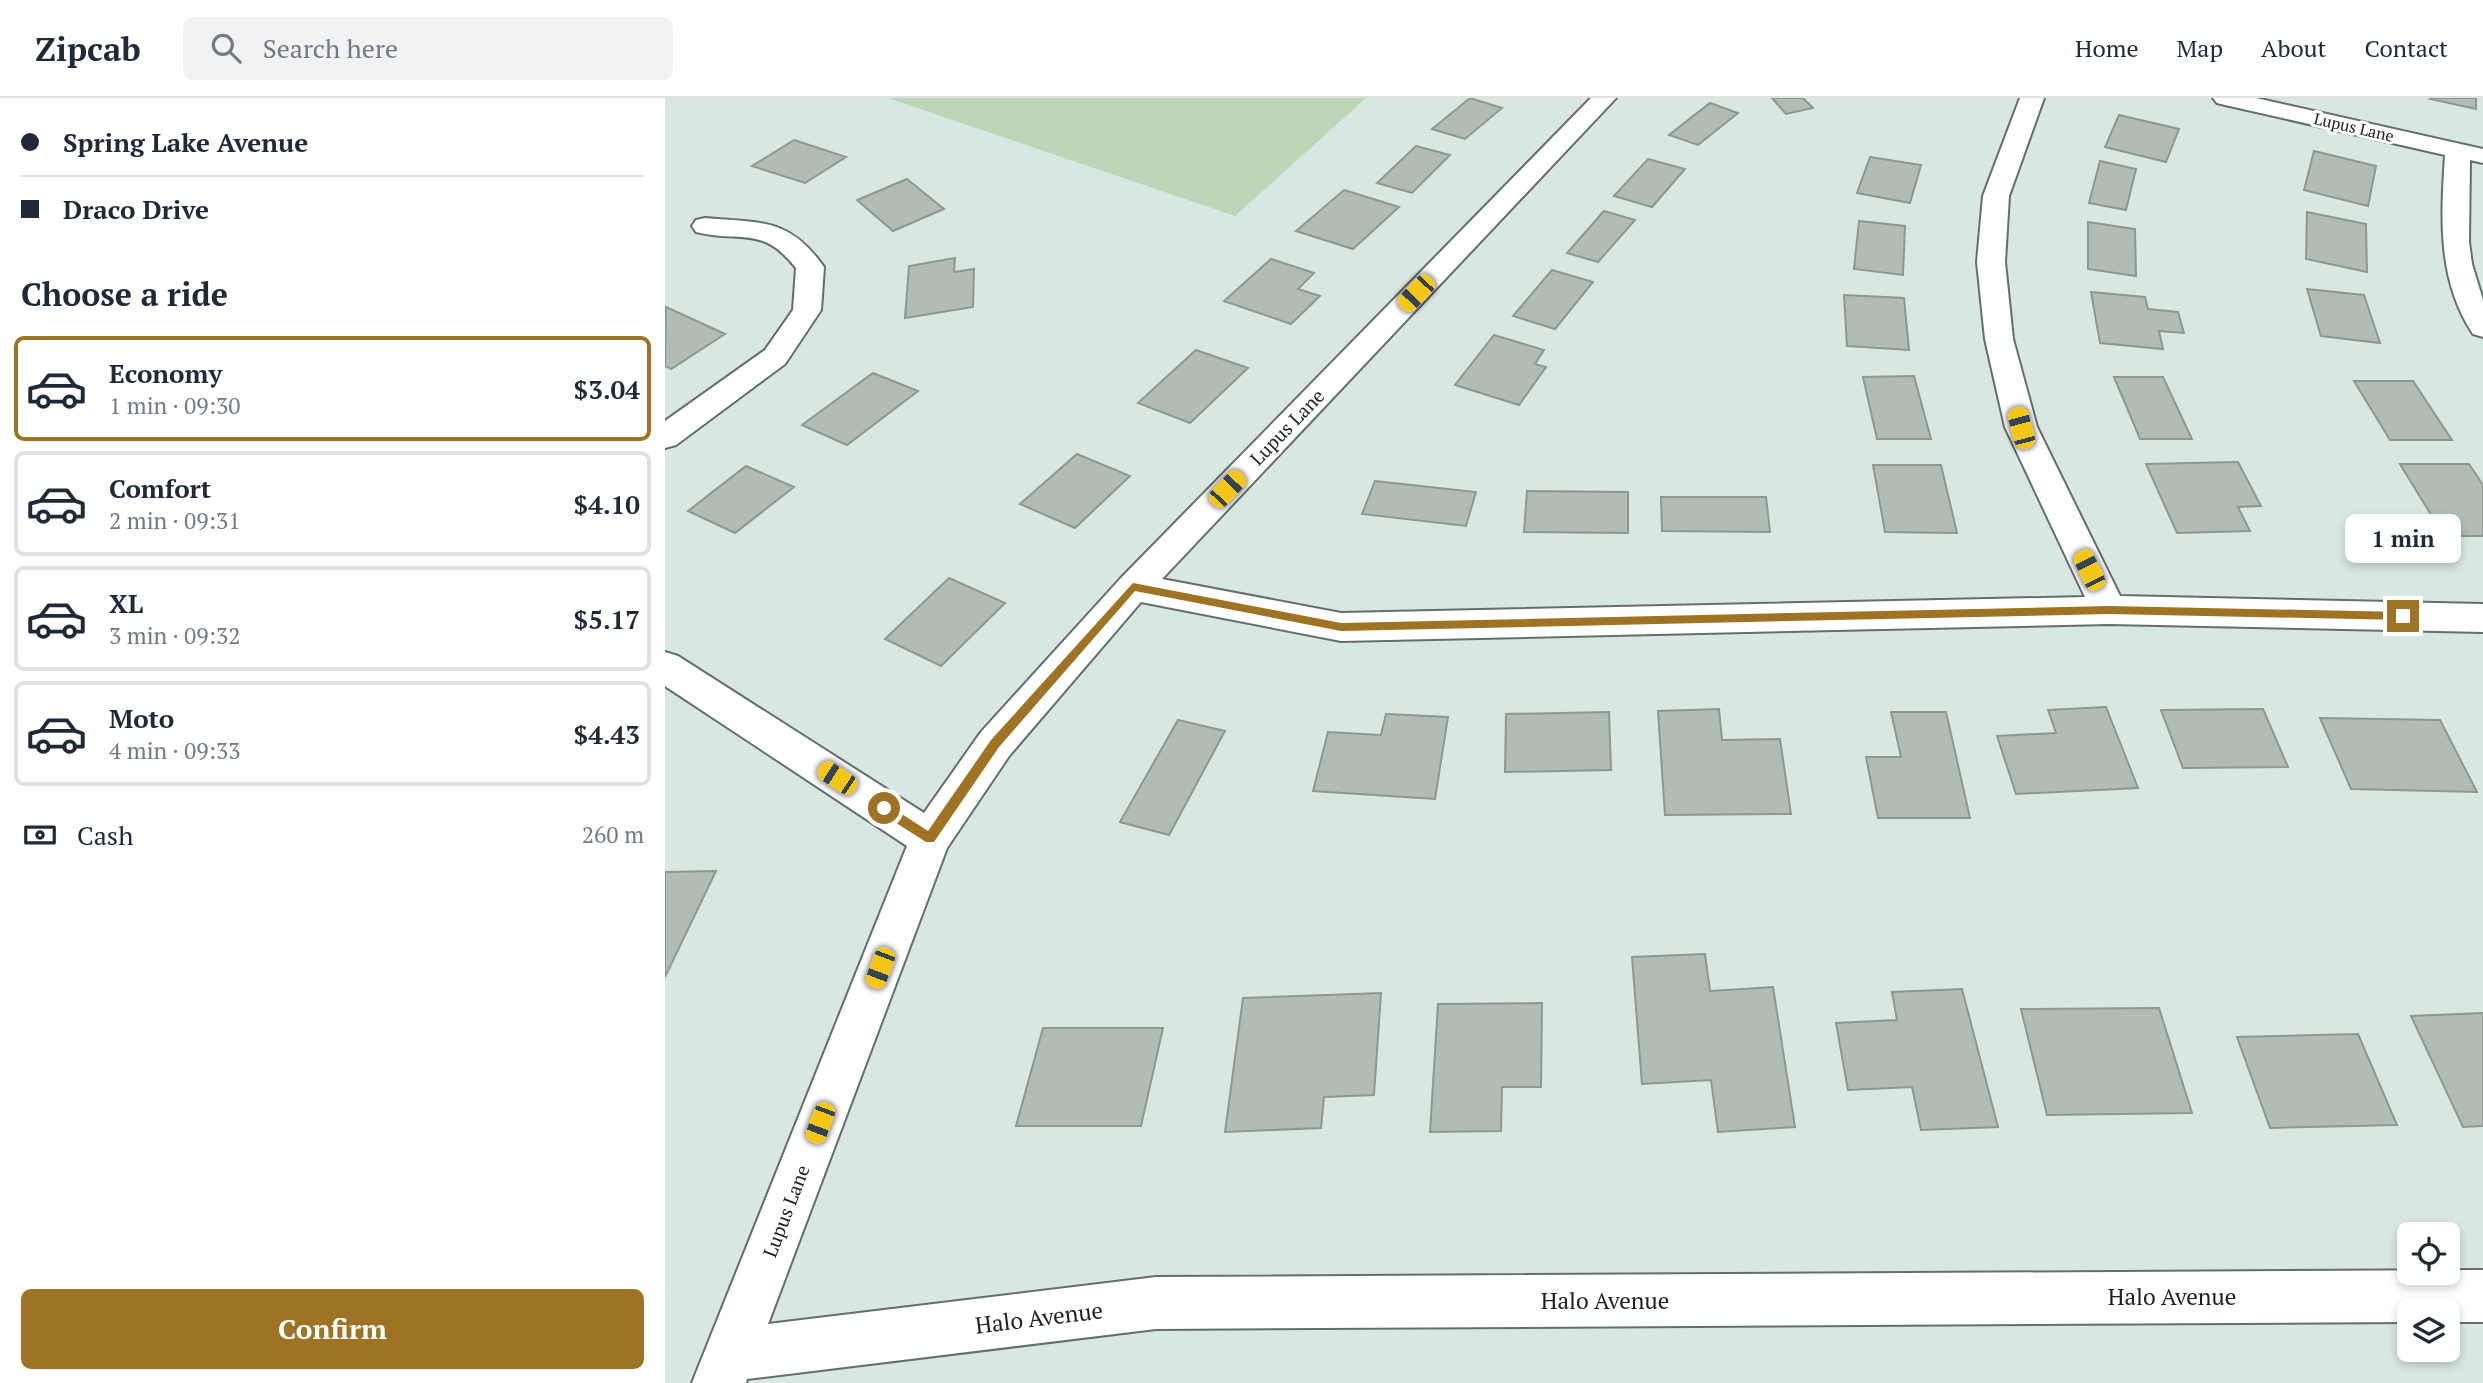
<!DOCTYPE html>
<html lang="en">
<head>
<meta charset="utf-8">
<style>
  :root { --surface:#fff; --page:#f2f2f3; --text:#1f2937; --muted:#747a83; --line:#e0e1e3; --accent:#9e7323 }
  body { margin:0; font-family:"PT Serif",serif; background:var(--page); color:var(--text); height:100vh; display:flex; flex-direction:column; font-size:26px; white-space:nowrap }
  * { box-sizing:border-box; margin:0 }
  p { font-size:23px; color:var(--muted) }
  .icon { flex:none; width:38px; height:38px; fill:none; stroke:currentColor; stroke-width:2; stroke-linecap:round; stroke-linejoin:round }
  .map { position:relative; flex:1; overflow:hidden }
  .drawer { display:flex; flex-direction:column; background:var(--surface); width:665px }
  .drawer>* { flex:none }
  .banner { display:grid; align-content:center; height:154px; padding:0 21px; background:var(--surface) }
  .controls { position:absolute; left:1732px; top:1124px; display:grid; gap:14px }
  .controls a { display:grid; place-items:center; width:63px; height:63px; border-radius:10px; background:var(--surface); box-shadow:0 4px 10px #0003; font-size:35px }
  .end { position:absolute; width:32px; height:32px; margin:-16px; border:9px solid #9e7323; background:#fff; box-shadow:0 0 0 4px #fff }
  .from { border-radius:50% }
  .bubble { position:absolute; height:49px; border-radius:10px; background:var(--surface); box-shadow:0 4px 10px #0003; font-size:23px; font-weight:700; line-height:49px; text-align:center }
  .car { position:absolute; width:21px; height:42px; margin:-21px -10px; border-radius:9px; box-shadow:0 0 5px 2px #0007; background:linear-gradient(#f5c518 24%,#345 0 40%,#f5c518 0 76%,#345 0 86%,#f5c518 0) }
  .banner b { display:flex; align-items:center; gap:24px; height:66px; font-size:26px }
  .banner b+b { border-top:2px solid var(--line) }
  .banner i { width:18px; height:18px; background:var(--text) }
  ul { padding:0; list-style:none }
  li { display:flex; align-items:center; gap:21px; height:105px; margin:0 14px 10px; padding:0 7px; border:4px solid var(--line); border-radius:10px }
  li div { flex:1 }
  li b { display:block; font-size:26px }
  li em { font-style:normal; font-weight:700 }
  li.current { border-color:var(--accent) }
  li>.icon { width:63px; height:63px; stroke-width:1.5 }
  h2 { padding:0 21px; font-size:32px; line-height:84px }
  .pay { display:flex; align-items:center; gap:18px; height:77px; padding:0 21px; font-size:26px }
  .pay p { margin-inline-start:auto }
  .cta { display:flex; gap:14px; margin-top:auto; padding:14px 21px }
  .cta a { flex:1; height:80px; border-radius:10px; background:var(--accent); color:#fff; font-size:28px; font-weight:700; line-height:80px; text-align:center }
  header { display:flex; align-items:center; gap:42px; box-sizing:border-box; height:98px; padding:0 35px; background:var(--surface); border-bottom:2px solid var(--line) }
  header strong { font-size:33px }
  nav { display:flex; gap:38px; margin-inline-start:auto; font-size:24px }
  .search { width:490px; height:63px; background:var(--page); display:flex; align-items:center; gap:18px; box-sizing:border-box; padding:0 24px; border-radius:10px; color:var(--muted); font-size:26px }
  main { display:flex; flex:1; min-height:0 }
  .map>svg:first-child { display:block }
  .green { fill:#bdd7b6 }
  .building { fill:#b1bcb5; stroke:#8e9892; stroke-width:2 }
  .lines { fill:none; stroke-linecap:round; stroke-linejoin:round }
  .street-casing { stroke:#636f6c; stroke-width:4 }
  .street { fill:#fff; fill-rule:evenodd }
  .route { fill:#9e7323 }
  .labels { text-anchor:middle; stroke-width:6; stroke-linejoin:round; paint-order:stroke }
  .far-street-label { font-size:16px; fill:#1c2120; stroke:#fff }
  .street-label { font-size:19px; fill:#1c2120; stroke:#fff }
  .near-street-label { font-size:23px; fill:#1c2120; stroke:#fff }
</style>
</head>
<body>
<header>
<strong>Zipcab</strong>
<div class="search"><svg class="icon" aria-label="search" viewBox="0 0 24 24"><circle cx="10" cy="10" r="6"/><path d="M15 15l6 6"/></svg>Search here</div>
<nav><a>Home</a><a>Map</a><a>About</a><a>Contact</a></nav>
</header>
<main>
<section class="drawer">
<div class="banner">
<b><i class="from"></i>Spring Lake Avenue</b>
<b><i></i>Draco Drive</b>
</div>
<h2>Choose a ride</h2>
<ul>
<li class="current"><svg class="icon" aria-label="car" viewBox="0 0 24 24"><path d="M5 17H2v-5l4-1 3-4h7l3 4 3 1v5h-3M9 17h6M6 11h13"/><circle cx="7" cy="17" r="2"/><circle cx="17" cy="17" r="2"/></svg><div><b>Economy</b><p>1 min · 09:30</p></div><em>$3.04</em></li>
<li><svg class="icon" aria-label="car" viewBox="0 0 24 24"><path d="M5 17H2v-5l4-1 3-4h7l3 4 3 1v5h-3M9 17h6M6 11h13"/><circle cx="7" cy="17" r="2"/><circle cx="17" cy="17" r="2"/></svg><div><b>Comfort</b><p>2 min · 09:31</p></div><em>$4.10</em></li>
<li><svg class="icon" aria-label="car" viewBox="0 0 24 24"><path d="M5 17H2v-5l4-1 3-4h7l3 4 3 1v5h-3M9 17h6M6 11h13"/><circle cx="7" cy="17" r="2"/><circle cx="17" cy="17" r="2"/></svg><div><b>XL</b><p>3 min · 09:32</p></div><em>$5.17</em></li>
<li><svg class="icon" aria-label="car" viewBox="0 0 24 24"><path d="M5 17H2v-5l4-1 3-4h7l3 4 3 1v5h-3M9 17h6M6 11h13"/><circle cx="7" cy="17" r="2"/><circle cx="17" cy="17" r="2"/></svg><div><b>Moto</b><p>4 min · 09:33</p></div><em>$4.43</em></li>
</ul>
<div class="pay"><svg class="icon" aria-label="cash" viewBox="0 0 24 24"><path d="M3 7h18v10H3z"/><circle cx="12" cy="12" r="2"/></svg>Cash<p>260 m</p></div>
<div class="cta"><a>Confirm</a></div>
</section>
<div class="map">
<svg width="1818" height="1285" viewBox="0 0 1818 1285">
  <rect width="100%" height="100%" fill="#d9e7e3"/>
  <path class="green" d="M 223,0 L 701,0 L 570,118 Z"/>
  <path class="building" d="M 805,0 L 837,10 L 800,41 L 767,31 Z
    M 1107,0 L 1138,0 L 1148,10 L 1121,16 Z
    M 1766,0 L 1811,0 L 1811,11 L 1765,1 Z
    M 1045,5 L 1073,15 L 1033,47 L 1004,37 Z
    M 1454,17 L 1514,31 L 1501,64 L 1440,49 Z
    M 129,42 L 181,59 L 140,85 L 87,68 Z
    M 751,48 L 785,57 L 747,95 L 712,85 Z
    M 1649,53 L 1711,68 L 1703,108 L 1639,92 Z
    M 1205,59 L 1256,67 L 1245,105 L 1192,95 Z
    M 983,61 L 1020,71 L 987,109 L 949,98 Z
    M 1435,63 L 1471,71 L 1461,112 L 1424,105 Z
    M 242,81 L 279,111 L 228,133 L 192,102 Z
    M 679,92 L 734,109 L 688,151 L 631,133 Z
    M 939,113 L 970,122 L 933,164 L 902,155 Z
    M 1642,114 L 1701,126 L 1702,174 L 1641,161 Z
    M 1194,123 L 1240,128 L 1238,177 L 1189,171 Z
    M 1423,124 L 1470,131 L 1471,178 L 1423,171 Z
    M 290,160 L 289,174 L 309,171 L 308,209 L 240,220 L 244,168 Z
    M 606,161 L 649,175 L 633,191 L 655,198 L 626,226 L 559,203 Z
    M 887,172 L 928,184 L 890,231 L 848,218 Z
    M 1642,191 L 1699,197 L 1715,245 L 1656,238 Z
    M 1426,194 L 1480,199 L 1483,211 L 1513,214 L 1519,235 L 1494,233 L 1498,251 L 1435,245 Z
    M 1179,197 L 1239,200 L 1244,252 L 1182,248 Z
    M 1,209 L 60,236 L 6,271 L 0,268 Z
    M 829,237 L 879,252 L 870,266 L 881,269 L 854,307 L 790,287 Z
    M 531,252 L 583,270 L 525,325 L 473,305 Z
    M 208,275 L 253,293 L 182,347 L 137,327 Z
    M 1249,278 L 1266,341 L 1212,341 L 1198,279 Z
    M 1449,279 L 1498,279 L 1527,341 L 1475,341 Z
    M 1689,283 L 1748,283 L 1787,342 L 1725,342 Z
    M 412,356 L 465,378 L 410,430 L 355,406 Z
    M 1573,364 L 1596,408 L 1573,409 L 1585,433 L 1512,435 L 1481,366 Z
    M 1735,366 L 1804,366 L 1818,387 L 1818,438 L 1779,438 Z
    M 1208,367 L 1276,367 L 1292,435 L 1220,434 Z
    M 81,368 L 129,389 L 70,435 L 23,413 Z
    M 710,383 L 811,394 L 801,428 L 697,416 Z
    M 862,393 L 963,394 L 963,435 L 859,434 Z
    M 996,399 L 1101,399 L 1105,434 L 997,433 Z
    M 284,480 L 340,505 L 276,568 L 220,541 Z
    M 1441,609 L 1473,690 L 1351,696 L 1332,638 L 1391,635 L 1383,612 Z
    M 1054,611 L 1057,642 L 1115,641 L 1126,716 L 1000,717 L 993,613 Z
    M 1598,611 L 1623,669 L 1518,670 L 1496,612 Z
    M 944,614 L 946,672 L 840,674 L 841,616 Z
    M 1226,614 L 1281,614 L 1305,720 L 1213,720 L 1201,659 L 1236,659 Z
    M 721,616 L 783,619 L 770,701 L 648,693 L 663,634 L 716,637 Z
    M 1655,620 L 1775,622 L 1812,694 L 1686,691 Z
    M 513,622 L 560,633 L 504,737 L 455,724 Z
    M 51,773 L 0,879 L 0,774 Z
    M 1040,856 L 1045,893 L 1108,889 L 1130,1029 L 1053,1034 L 1046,982 L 977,986 L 967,859 Z
    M 1297,891 L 1333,1029 L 1256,1032 L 1247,989 L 1183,992 L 1171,925 L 1232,922 L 1227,894 Z
    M 716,895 L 709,997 L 659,999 L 656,1030 L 560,1034 L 578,900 Z
    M 877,905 L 876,989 L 837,989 L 836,1033 L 765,1034 L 773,906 Z
    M 1494,910 L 1527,1015 L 1382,1017 L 1356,911 Z
    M 1818,915 L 1818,1028 L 1798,1029 L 1746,918 Z
    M 378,930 L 498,930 L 476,1028 L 351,1028 Z
    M 1693,936 L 1732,1027 L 1605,1030 L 1572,939 Z"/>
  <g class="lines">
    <defs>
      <path id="street" d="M 926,0 L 951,0 L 497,481 L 676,515 L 1420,499 L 1340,329 L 1320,241 L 1312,164 L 1318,98 L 1355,0 L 1379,0 L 1344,98 L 1340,164 L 1348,241 L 1372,329 L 1455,498 L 1818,506 L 1818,534 L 1444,526 L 676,543 L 476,504 L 344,658 L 282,750 L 103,1226 L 491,1179 L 1818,1172 L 1818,1224 L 1783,1224 L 1783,1213 L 1745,1213 L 1745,1224 L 491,1231 L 82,1281 L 81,1285 L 27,1285 L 242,748 L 0,588 L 0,554 L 13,558 L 259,715 L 316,634 L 456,480 Z
        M 1548,0 L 1591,0 L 1818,51 L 1818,65 L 1805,62 L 1804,144 L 1807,166 L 1818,202 L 1818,239 L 1808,236 C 1772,182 1776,119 1780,57 L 1560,7 L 1552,5 Z
        M 40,120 C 95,125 124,119 159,169 L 156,212 L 120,266 L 11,347 L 0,350 L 0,323 L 100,252 L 128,212 L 131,170 C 97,127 77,145 31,134 L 27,128 L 31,122 Z"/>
    </defs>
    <use href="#street" class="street-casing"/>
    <use href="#street" class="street"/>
  </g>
  <path class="route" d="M 468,485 L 676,525 L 1444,508 L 1738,514 L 1743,518 L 1738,522 L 1444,516 L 676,533 L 470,493 L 334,649 L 269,744 L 261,744 L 214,714 L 214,707 L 223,707 L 263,733 L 326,642 Z"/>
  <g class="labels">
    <g class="far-street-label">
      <text transform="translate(1689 29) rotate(13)" y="6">Lupus Lane</text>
    </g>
    <g class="street-label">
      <text transform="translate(622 329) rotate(-46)" y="7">Lupus Lane</text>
      <text transform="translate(121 1113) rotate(-69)" y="7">Lupus Lane</text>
    </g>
    <g class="near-street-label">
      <text x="1507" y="1207">Halo Avenue</text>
      <text x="940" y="1211">Halo Avenue</text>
      <text transform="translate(374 1220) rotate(-7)" y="8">Halo Avenue</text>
    </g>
  </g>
</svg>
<div class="controls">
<a><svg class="icon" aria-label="locate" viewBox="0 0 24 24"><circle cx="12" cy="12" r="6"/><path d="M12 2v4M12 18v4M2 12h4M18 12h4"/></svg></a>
<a><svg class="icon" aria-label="layers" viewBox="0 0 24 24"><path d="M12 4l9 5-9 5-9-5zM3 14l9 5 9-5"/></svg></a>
</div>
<i class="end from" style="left:219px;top:710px"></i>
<i class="end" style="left:1738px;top:518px"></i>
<div class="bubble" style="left:1680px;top:416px;width:116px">1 min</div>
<i class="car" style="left:751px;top:195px;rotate:224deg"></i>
<i class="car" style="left:1356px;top:330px;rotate:345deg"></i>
<i class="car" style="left:562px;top:391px;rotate:44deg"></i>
<i class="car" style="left:1424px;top:472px;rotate:334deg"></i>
<i class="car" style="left:172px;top:680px;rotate:303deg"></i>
<i class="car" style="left:215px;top:870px;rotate:201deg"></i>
<i class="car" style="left:155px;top:1025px;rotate:201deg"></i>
</div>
</main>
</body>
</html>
